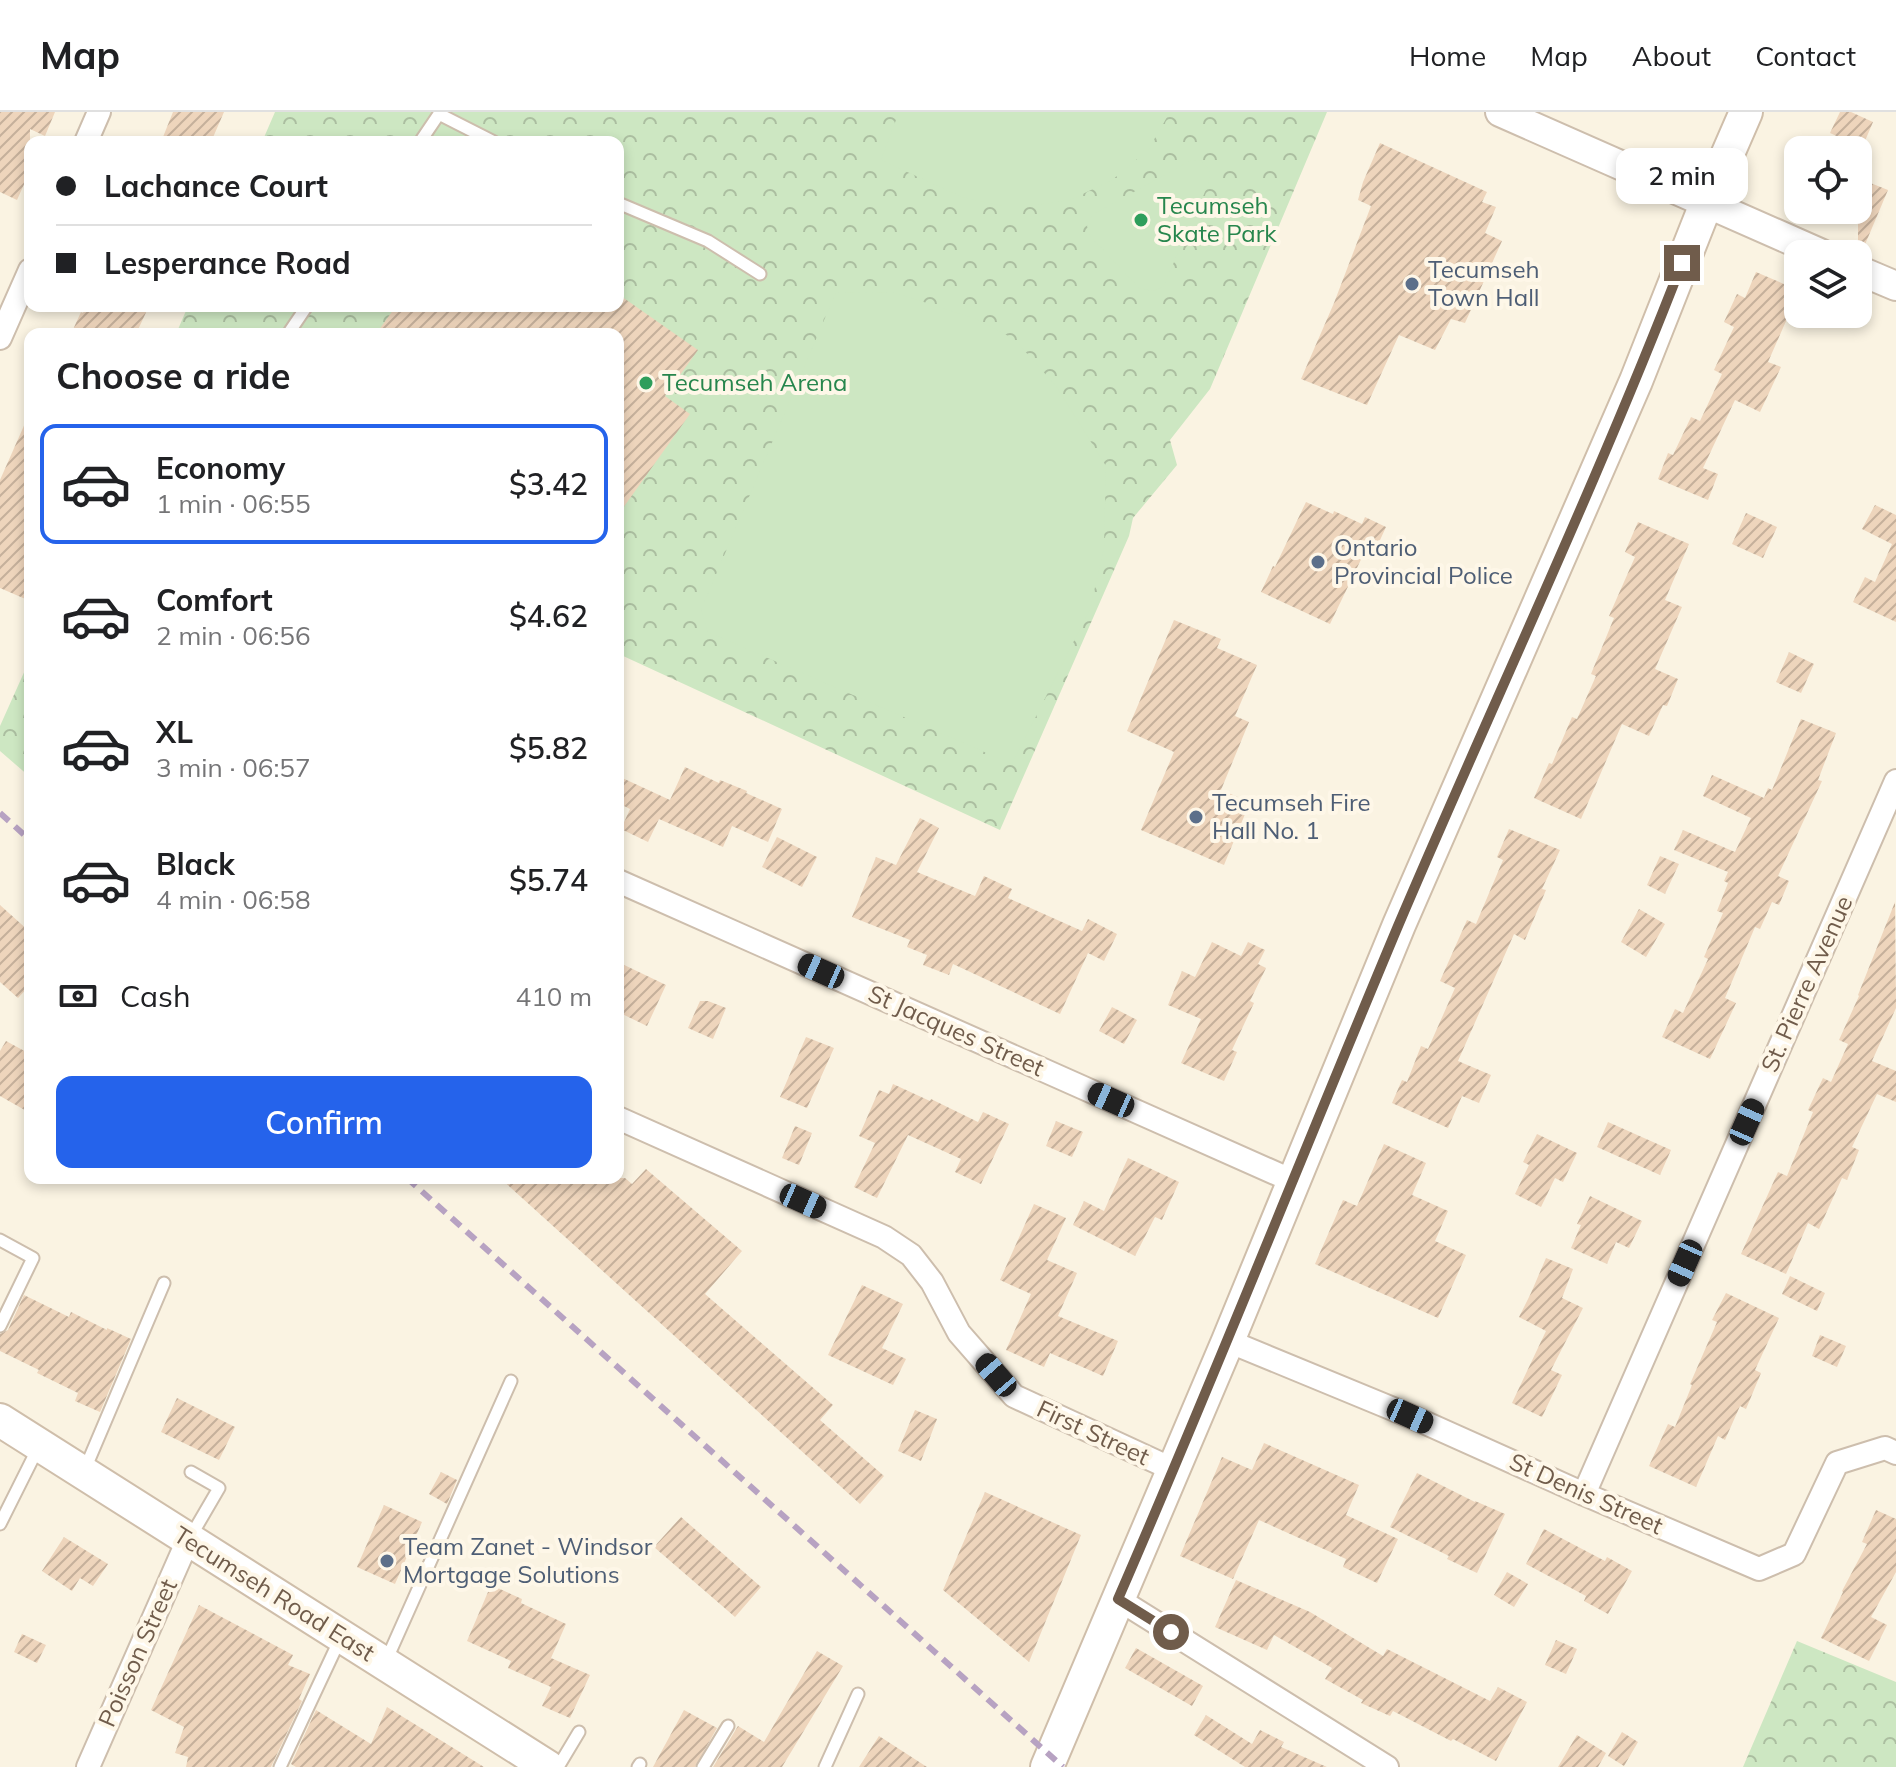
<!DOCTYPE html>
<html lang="en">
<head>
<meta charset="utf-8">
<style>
  :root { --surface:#fff; --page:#f6f6f6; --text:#202124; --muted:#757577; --line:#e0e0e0; --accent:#2563eb }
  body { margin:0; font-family:Mulish,sans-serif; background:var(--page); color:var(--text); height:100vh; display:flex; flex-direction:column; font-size:30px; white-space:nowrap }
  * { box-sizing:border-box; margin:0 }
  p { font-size:26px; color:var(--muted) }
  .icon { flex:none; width:44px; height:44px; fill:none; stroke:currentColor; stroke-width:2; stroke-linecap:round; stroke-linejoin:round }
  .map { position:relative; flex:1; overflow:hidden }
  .sheet { position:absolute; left:24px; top:216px; width:600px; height:856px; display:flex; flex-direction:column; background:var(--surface); border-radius:16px; box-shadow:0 4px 12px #0003 }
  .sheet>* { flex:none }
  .banner { position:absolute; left:24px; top:24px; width:600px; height:176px; border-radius:16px; box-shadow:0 4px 12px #0003; display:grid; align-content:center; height:176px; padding:0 32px; background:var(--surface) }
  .buttons { position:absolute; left:1784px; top:24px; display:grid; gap:16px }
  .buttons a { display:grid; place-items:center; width:88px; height:88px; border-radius:16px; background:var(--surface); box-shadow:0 4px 12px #0003; font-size:40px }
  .end { position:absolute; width:36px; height:36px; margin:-18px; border:10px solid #705c4b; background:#fff; box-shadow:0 0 0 4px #fff }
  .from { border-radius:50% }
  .bubble { position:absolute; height:56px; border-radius:16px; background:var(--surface); box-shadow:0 4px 12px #0003; font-size:26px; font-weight:600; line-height:56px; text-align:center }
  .car { position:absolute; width:24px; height:48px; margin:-24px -12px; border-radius:10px; box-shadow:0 0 6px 2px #0007; background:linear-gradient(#222 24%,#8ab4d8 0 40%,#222 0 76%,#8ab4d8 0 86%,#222 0) }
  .banner b { display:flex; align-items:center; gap:28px; height:76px; font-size:30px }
  .banner b+b { border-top:2px solid var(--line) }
  .banner i { width:20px; height:20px; background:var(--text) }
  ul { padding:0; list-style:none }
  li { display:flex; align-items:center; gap:24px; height:120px; margin:0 16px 12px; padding:0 16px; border:4px solid transparent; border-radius:16px }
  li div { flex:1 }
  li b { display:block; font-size:30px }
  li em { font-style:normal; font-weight:600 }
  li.active { border-color:var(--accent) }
  li>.icon { width:72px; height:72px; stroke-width:1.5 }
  h2 { padding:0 32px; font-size:36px; line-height:96px }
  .pay { display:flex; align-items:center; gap:20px; height:88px; padding:0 32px; font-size:30px }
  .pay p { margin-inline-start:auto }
  .cta { display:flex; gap:16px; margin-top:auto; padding:16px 32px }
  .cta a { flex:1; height:92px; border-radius:16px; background:var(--accent); color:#fff; font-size:32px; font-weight:600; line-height:92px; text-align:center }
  header { display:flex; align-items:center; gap:48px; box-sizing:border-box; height:112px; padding:0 40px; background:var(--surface); border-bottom:2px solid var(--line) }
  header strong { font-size:38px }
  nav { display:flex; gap:44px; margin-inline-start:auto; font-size:28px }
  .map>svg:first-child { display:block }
  .park { fill:url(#park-crowns) }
  .garden { fill:#cde7c2 }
  .building { fill:url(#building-hatch) }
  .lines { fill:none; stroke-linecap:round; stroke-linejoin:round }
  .service-casing { stroke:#cdbead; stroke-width:15 }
  .minor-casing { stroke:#cdbead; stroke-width:26 }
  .tertiary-casing { stroke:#cdbead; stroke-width:32 }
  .secondary-casing { stroke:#cfbeaa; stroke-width:36 }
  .service { stroke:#fff; stroke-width:11 }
  .minor { stroke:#fff; stroke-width:22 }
  .tertiary { stroke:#fff; stroke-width:28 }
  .secondary { stroke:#fff; stroke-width:32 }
  .rail { stroke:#b7a2c2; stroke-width:6; stroke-dasharray:12 8; stroke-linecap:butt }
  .route { stroke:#705c4b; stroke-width:10 }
  .leisure-dot { fill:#2e9e5b; stroke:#fef7e8; stroke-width:3 }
  .service-dot { fill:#5c6f8a; stroke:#fef7e8; stroke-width:3 }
  .labels { text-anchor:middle; stroke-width:8; stroke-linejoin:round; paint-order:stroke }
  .leisure-label { font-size:24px; fill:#27864d; stroke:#fef7e8; text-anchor:start }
  .service-label { font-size:24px; fill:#4e5e75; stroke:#fef7e8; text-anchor:start }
  .street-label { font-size:24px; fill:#705c4b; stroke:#fef7e8 }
</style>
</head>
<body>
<header>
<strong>Map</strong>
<nav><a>Home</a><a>Map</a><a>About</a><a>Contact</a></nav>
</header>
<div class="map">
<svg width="1896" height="1655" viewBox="0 0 1896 1655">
  <defs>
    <pattern id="park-crowns" width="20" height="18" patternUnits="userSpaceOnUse" patternTransform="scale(2)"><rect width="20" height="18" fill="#cde7c2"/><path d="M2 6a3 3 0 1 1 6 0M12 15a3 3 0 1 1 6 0" fill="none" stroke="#abbea0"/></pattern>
    <pattern id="building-hatch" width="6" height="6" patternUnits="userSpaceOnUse" patternTransform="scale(2)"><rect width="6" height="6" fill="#eed5bc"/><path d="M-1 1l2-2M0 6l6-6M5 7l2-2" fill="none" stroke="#c5b09b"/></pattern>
  </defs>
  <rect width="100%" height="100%" fill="#faf3e2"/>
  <path class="park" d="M 275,0 L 1327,0 L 1210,277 L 1170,328 L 1177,353 L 1133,406 L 1129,424 L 1000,718 L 621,543 L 618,550 L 618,222 L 176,222 L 188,194 L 618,194 L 618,30 L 262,30 Z
    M 30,547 L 30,665 L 0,639 L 0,614 Z
    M 1797,1529 L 1896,1570 L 1896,1655 L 1743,1655 Z"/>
  <path class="garden" d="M 899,0 L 1170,0 L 1148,38 L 1112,68 L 1070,88 L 1030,94 L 1002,94 L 962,85 L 881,48 Z
    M 1200,48 C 1210,55 1211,61 1208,73 L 1163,175 L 1153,179 L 1139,176 L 1090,124 L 1087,114 L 1092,103 L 1190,49 Z
    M 836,180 L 896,181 L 976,207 L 1014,227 L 1056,274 L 1106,354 L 1104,436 L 1090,497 L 1012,652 L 708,520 L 701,498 Z"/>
  <path class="building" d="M 0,0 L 55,0 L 45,24 L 30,17 L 30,59 L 17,88 L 0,80 Z
    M 173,0 L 224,0 L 211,30 L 161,30 Z
    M 1840,0 L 1851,0 L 1873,10 L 1862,36 L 1830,21 Z
    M 1380,31 L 1487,80 L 1482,90 L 1496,95 L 1485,121 L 1502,129 L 1465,211 L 1451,207 L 1435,238 L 1399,223 L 1367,293 L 1301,267 L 1334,191 L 1371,94 L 1358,88 L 1363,70 Z
    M 1858,66 L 1888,78 L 1861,142 L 1858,141 Z
    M 1756,160 L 1798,178 L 1798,204 L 1790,200 L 1768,250 L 1781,255 L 1760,300 L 1735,288 L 1703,356 L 1718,362 L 1708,388 L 1658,367 L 1668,341 L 1673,343 L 1691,305 L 1700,309 L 1722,262 L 1714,258 L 1734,215 L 1724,210 L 1737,182 L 1745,186 Z
    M 618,182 L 698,238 L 665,284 L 690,302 L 618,403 L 618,222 L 376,222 L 396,194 L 618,194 Z
    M 86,194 L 149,194 L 136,222 L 71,222 L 81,200 L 83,201 Z
    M 30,300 L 30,489 L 0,476 L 0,368 Z
    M 1306,390 L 1333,402 L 1334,399 L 1362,412 L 1365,405 L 1386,415 L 1375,439 L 1367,435 L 1330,512 L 1261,480 L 1273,454 L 1275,455 Z
    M 1875,393 L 1896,403 L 1896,510 L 1853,490 L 1865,465 L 1875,470 L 1892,432 L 1862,417 Z
    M 1746,401 L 1777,415 L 1763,446 L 1732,432 Z
    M 1638,410 L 1689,432 L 1665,488 L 1682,495 L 1655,557 L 1678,567 L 1667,594 L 1663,593 L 1649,624 L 1622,612 L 1581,707 L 1534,686 L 1549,651 L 1552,652 L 1572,605 L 1577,607 L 1596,564 L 1591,562 L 1614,506 L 1609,504 L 1635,445 L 1625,440 Z
    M 1174,508 L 1221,527 L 1217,536 L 1257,553 L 1235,604 L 1249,610 L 1221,678 L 1250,690 L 1224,753 L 1141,718 L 1174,640 L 1127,619 Z
    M 1789,540 L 1814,552 L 1801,581 L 1776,570 Z
    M 1801,607 L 1836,621 L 1818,668 L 1822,669 L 1778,764 L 1789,769 L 1779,793 L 1772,790 L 1760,817 L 1755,815 L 1725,886 L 1736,891 L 1710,947 L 1662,925 L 1675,897 L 1683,901 L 1708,847 L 1704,845 L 1723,801 L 1717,799 L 1728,771 L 1724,769 L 1728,760 L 1674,738 L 1683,718 L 1735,740 L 1751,706 L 1703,684 L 1712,663 L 1764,686 L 1768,676 L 1772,678 Z
    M 685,655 L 719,671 L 720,668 L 747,679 L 746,681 L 782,697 L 768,730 L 732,714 L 723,735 L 659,707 L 648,730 L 621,717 L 630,697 L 618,691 L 618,664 L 670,688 Z
    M 920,706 L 939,716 L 917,760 L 975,784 L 984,764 L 1012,777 L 1008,786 L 1082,819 L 1088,807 L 1117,822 L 1104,849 L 1088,841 L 1060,902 L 953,852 L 949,863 L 923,853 L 927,843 L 907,835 L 910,828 L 852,805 L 876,745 L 896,753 Z
    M 1509,717 L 1560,738 L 1542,777 L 1546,778 L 1525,828 L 1514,822 L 1458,949 L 1491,963 L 1479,991 L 1462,984 L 1448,1016 L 1392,991 L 1402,968 L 1407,970 L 1421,934 L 1428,937 L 1455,876 L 1440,869 L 1467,808 L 1476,812 L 1503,748 L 1497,745 Z
    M 777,725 L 817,745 L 802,775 L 762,755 Z
    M 1660,744 L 1679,752 L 1665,782 L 1647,773 Z
    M 1895,790 L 1896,896 L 1872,949 L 1896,959 L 1896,990 L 1877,982 L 1852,1035 L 1859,1038 L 1847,1068 L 1842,1066 L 1819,1117 L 1808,1111 L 1786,1162 L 1741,1142 L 1778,1060 L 1787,1064 L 1813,1000 L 1808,998 L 1823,966 L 1831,970 L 1848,932 L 1839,928 L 1859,884 L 1858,883 Z
    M 0,793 L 30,820 L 30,873 L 18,886 L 0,870 Z
    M 1639,797 L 1665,812 L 1646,845 L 1621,830 Z
    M 1212,830 L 1241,844 L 1248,830 L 1265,838 L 1258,852 L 1266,856 L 1250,889 L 1254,891 L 1232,938 L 1237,940 L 1224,969 L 1181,951 L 1201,907 L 1168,893 L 1182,859 L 1195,865 Z
    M 618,850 L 666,873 L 647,914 L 618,900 Z
    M 700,889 L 708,889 L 726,896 L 713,927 L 688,916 Z
    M 1112,895 L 1137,908 L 1124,932 L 1099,919 Z
    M 806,925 L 834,936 L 807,996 L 780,985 Z
    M 6,929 L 30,942 L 30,1001 L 0,984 L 0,939 Z
    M 893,972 L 930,989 L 931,987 L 978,1010 L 983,1000 L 1009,1012 L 981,1072 L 955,1060 L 961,1047 L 908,1023 L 877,1086 L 854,1075 L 875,1031 L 859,1024 L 879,978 L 889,982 Z
    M 1056,1009 L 1083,1020 L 1072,1045 L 1046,1034 Z
    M 1608,1010 L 1671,1038 L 1660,1063 L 1597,1035 Z
    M 795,1014 L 812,1021 L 799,1053 L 782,1046 Z
    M 1537,1022 L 1577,1041 L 1563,1070 L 1555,1066 L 1541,1095 L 1515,1082 L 1529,1053 L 1523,1050 Z
    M 1384,1032 L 1426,1051 L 1412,1083 L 1448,1099 L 1435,1129 L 1466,1143 L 1438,1206 L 1315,1152 L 1343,1088 L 1357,1094 Z
    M 1128,1046 L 1179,1070 L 1162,1108 L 1155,1105 L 1135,1144 L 1073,1113 L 1084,1089 L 1104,1099 Z
    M 646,1057 L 742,1139 L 705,1182 L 833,1293 L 820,1308 L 884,1364 L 860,1392 L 500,1066 L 625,1066 L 632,1072 Z
    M 1590,1084 L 1642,1109 L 1629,1136 L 1616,1130 L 1607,1152 L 1571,1136 L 1581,1113 L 1577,1112 Z
    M 1034,1092 L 1066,1106 L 1047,1148 L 1077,1161 L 1058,1204 L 1118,1229 L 1103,1264 L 1050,1241 L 1044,1255 L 1006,1238 L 1031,1182 L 1000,1168 Z
    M 1546,1146 L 1573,1157 L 1562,1186 L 1583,1196 L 1551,1258 L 1562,1263 L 1542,1305 L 1512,1291 L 1546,1219 L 1519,1205 L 1531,1181 Z
    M 1790,1164 L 1825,1181 L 1817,1199 L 1782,1182 Z
    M 862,1173 L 903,1192 L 882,1236 L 906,1247 L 893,1273 L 828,1243 Z
    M 1726,1181 L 1779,1206 L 1755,1258 L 1761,1261 L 1746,1297 L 1740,1294 L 1725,1328 L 1718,1324 L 1696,1375 L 1649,1354 L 1668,1312 L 1675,1315 L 1692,1273 L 1690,1272 L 1717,1210 L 1712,1208 Z
    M 24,1183 L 69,1205 L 71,1200 L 107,1218 L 107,1216 L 131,1227 L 100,1300 L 75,1289 L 78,1281 L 37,1261 L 39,1258 L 0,1239 L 0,1222 L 8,1218 Z
    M 1820,1223 L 1846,1234 L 1837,1255 L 1812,1244 Z
    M 177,1286 L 235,1315 L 219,1348 L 161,1320 Z
    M 915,1298 L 937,1307 L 921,1349 L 898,1339 Z
    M 1264,1331 L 1359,1373 L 1346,1403 L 1398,1427 L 1377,1471 L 1343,1455 L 1346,1447 L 1259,1408 L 1233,1467 L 1180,1444 L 1222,1345 L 1252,1358 Z
    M 441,1360 L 457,1368 L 447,1392 L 429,1382 Z
    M 1417,1361 L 1475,1390 L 1475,1389 L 1505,1402 L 1477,1461 L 1447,1447 L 1449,1444 L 1390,1415 Z
    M 985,1380 L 1081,1423 L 1029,1550 L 943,1478 Z
    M 384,1393 L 422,1410 L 395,1472 L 357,1455 Z
    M 1876,1398 L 1896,1407 L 1896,1460 L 1871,1505 L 1887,1513 L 1869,1549 L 1821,1526 L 1843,1480 L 1842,1479 L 1867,1432 L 1862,1430 Z
    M 681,1405 L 761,1475 L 735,1505 L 654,1435 Z
    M 1544,1417 L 1605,1449 L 1607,1445 L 1632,1459 L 1608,1502 L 1584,1489 L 1586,1484 L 1526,1452 Z
    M 64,1425 L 108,1452 L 93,1474 L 80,1466 L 72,1479 L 42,1459 Z
    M 1507,1460 L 1528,1472 L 1514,1495 L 1494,1483 Z
    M 1236,1468 L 1310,1500 L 1383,1544 L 1387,1537 L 1490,1589 L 1498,1575 L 1527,1590 L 1496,1649 L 1453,1627 L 1451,1629 L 1393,1599 L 1390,1604 L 1361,1591 L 1363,1588 L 1325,1567 L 1332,1556 L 1274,1523 L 1267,1538 L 1215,1515 Z
    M 491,1473 L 522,1487 L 521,1491 L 566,1512 L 551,1546 L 590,1563 L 570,1606 L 542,1594 L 551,1575 L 508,1556 L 511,1549 L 467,1529 Z
    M 199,1493 L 293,1543 L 288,1553 L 310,1562 L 299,1587 L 302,1589 L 271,1655 L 186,1655 L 188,1645 L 175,1641 L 184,1615 L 151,1598 Z
    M 22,1522 L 46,1533 L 37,1551 L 14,1540 Z
    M 1556,1528 L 1577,1537 L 1566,1562 L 1545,1553 Z
    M 1136,1536 L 1203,1574 L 1192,1594 L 1125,1556 Z
    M 817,1539 L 843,1554 L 782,1655 L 713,1655 L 738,1614 L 764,1630 Z
    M 387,1595 L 484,1655 L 296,1655 L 291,1652 L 316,1598 L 371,1632 Z
    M 684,1598 L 717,1616 L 695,1655 L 653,1655 Z
    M 1206,1603 L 1252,1632 L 1260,1618 L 1284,1630 L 1281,1635 L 1327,1655 L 1245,1655 L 1194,1623 Z
    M 1622,1620 L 1638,1630 L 1624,1654 L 1608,1644 Z
    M 1577,1623 L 1606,1641 L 1598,1655 L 1558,1655 Z
    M 879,1624 L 927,1655 L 859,1655 Z"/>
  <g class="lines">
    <defs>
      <path id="service" d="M 420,30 L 439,2 L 494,30
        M 618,91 L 708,129 L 760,162
        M 288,222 L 307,194
        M 0,1128 L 33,1146 L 0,1214
        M 85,1357 L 164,1171
        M 0,1412 L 39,1334
        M 191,1424 L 219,1376 L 191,1360
        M 386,1549 L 511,1269
        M 280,1655 L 341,1525
        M 558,1655 L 579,1620
        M 638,1655 L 640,1652
        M 703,1655 L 728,1614
        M 825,1655 L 858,1582"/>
      <path id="minor" d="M 86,30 L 99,0
        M 0,226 L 30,158
        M 618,769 L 1293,1069
        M 618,1006 L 884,1125 L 911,1143 L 932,1170 L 959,1221 L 1014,1284 L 1172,1357
        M 1228,1229 L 1410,1304 L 1584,1382 L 1759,1457 L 1794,1442 L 1837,1351 L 1885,1336 L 1896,1341
        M 1584,1382 L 1896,669
        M 1118,1487 L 1387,1655
        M 88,1655 L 188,1428"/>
      <path id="tertiary" d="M 1500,0 L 1822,142
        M 1858,158 L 1896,174"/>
      <path id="secondary" d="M 0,1308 L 548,1655
        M 1047,1655 L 1228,1229 L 1399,813 L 1636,269 L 1706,92 L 1746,0"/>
    </defs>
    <use href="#service" class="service-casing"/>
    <use href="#minor" class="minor-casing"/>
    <use href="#tertiary" class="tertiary-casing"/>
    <use href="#secondary" class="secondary-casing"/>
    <use href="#service" class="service"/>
    <use href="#minor" class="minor"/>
    <use href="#tertiary" class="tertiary"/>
    <use href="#secondary" class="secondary"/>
    <path class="rail" d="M 0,701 L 30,728
      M 407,1066 L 1063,1655"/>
  </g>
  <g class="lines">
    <path class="route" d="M 1171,1520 L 1118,1487 C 1215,1264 1304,1038 1398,814 C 1492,593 1595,376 1682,151"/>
  </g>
  <g class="leisure-dot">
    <circle cx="1141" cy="108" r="8"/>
    <circle cx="646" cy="271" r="8"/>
  </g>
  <g class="service-dot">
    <circle cx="1412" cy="172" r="8"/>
    <circle cx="1318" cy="450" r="8"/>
    <circle cx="1196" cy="705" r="8"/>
    <circle cx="387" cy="1449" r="8"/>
  </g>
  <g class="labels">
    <g class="leisure-label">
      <text x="1157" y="102">Tecumseh<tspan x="1157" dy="28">Skate Park</tspan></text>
      <text x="662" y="279">Tecumseh Arena</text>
    </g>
    <g class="service-label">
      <text x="1428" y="166">Tecumseh<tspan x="1428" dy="28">Town Hall</tspan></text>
      <text x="1334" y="444">Ontario<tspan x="1334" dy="28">Provincial Police</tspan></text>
      <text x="1212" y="699">Tecumseh Fire<tspan x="1212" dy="28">Hall No. 1</tspan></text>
      <text x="403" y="1443">Team Zanet - Windsor<tspan x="403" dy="28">Mortgage Solutions</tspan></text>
    </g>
    <g class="street-label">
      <text transform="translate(1807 872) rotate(-66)" y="8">St. Pierre Avenue</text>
      <text transform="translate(956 919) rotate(24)" y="8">St Jacques Street</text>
      <text transform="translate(1093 1321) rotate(25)" y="8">First Street</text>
      <text transform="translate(1586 1382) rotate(24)" y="8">St Denis Street</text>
      <text transform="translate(274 1482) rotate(32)" y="8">Tecumseh Road East</text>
      <text transform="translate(138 1541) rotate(-66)" y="8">Poisson Street</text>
    </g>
  </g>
</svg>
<div class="buttons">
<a><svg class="icon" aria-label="locate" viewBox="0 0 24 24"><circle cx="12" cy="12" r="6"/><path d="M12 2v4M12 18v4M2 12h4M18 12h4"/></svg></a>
<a><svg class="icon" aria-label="layers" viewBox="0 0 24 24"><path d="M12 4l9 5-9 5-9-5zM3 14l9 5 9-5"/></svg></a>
</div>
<i class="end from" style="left:1171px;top:1520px"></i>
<i class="end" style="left:1682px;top:151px"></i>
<div class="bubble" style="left:1616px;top:36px;width:132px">2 min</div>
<i class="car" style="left:821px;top:859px;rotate:294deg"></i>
<i class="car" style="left:1111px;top:988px;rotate:294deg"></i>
<i class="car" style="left:1747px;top:1010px;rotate:24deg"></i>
<i class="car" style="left:803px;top:1089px;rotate:114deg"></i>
<i class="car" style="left:1685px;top:1151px;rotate:204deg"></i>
<i class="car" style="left:996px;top:1263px;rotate:319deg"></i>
<i class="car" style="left:1410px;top:1304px;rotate:114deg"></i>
<div class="banner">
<b><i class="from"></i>Lachance Court</b>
<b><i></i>Lesperance Road</b>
</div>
<section class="sheet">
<h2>Choose a ride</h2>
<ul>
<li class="active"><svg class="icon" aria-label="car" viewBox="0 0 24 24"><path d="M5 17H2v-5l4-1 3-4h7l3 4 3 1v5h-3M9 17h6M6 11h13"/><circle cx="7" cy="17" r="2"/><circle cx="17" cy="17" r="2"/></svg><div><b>Economy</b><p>1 min · 06:55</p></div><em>$3.42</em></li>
<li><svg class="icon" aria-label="car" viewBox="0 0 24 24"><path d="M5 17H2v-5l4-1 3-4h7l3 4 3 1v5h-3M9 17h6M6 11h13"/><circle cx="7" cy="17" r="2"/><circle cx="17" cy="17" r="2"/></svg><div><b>Comfort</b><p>2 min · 06:56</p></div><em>$4.62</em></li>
<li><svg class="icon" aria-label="car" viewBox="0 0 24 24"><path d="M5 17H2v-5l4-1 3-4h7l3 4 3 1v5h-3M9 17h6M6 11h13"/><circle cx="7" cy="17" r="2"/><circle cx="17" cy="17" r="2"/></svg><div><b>XL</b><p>3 min · 06:57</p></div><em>$5.82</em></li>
<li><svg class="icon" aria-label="car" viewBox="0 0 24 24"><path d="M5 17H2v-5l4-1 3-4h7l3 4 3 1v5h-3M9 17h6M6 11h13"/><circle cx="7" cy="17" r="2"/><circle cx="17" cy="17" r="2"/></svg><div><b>Black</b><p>4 min · 06:58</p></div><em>$5.74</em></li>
</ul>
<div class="pay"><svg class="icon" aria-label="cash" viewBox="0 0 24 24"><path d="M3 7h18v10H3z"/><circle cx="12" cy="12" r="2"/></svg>Cash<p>410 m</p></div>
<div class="cta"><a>Confirm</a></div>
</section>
</div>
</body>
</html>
